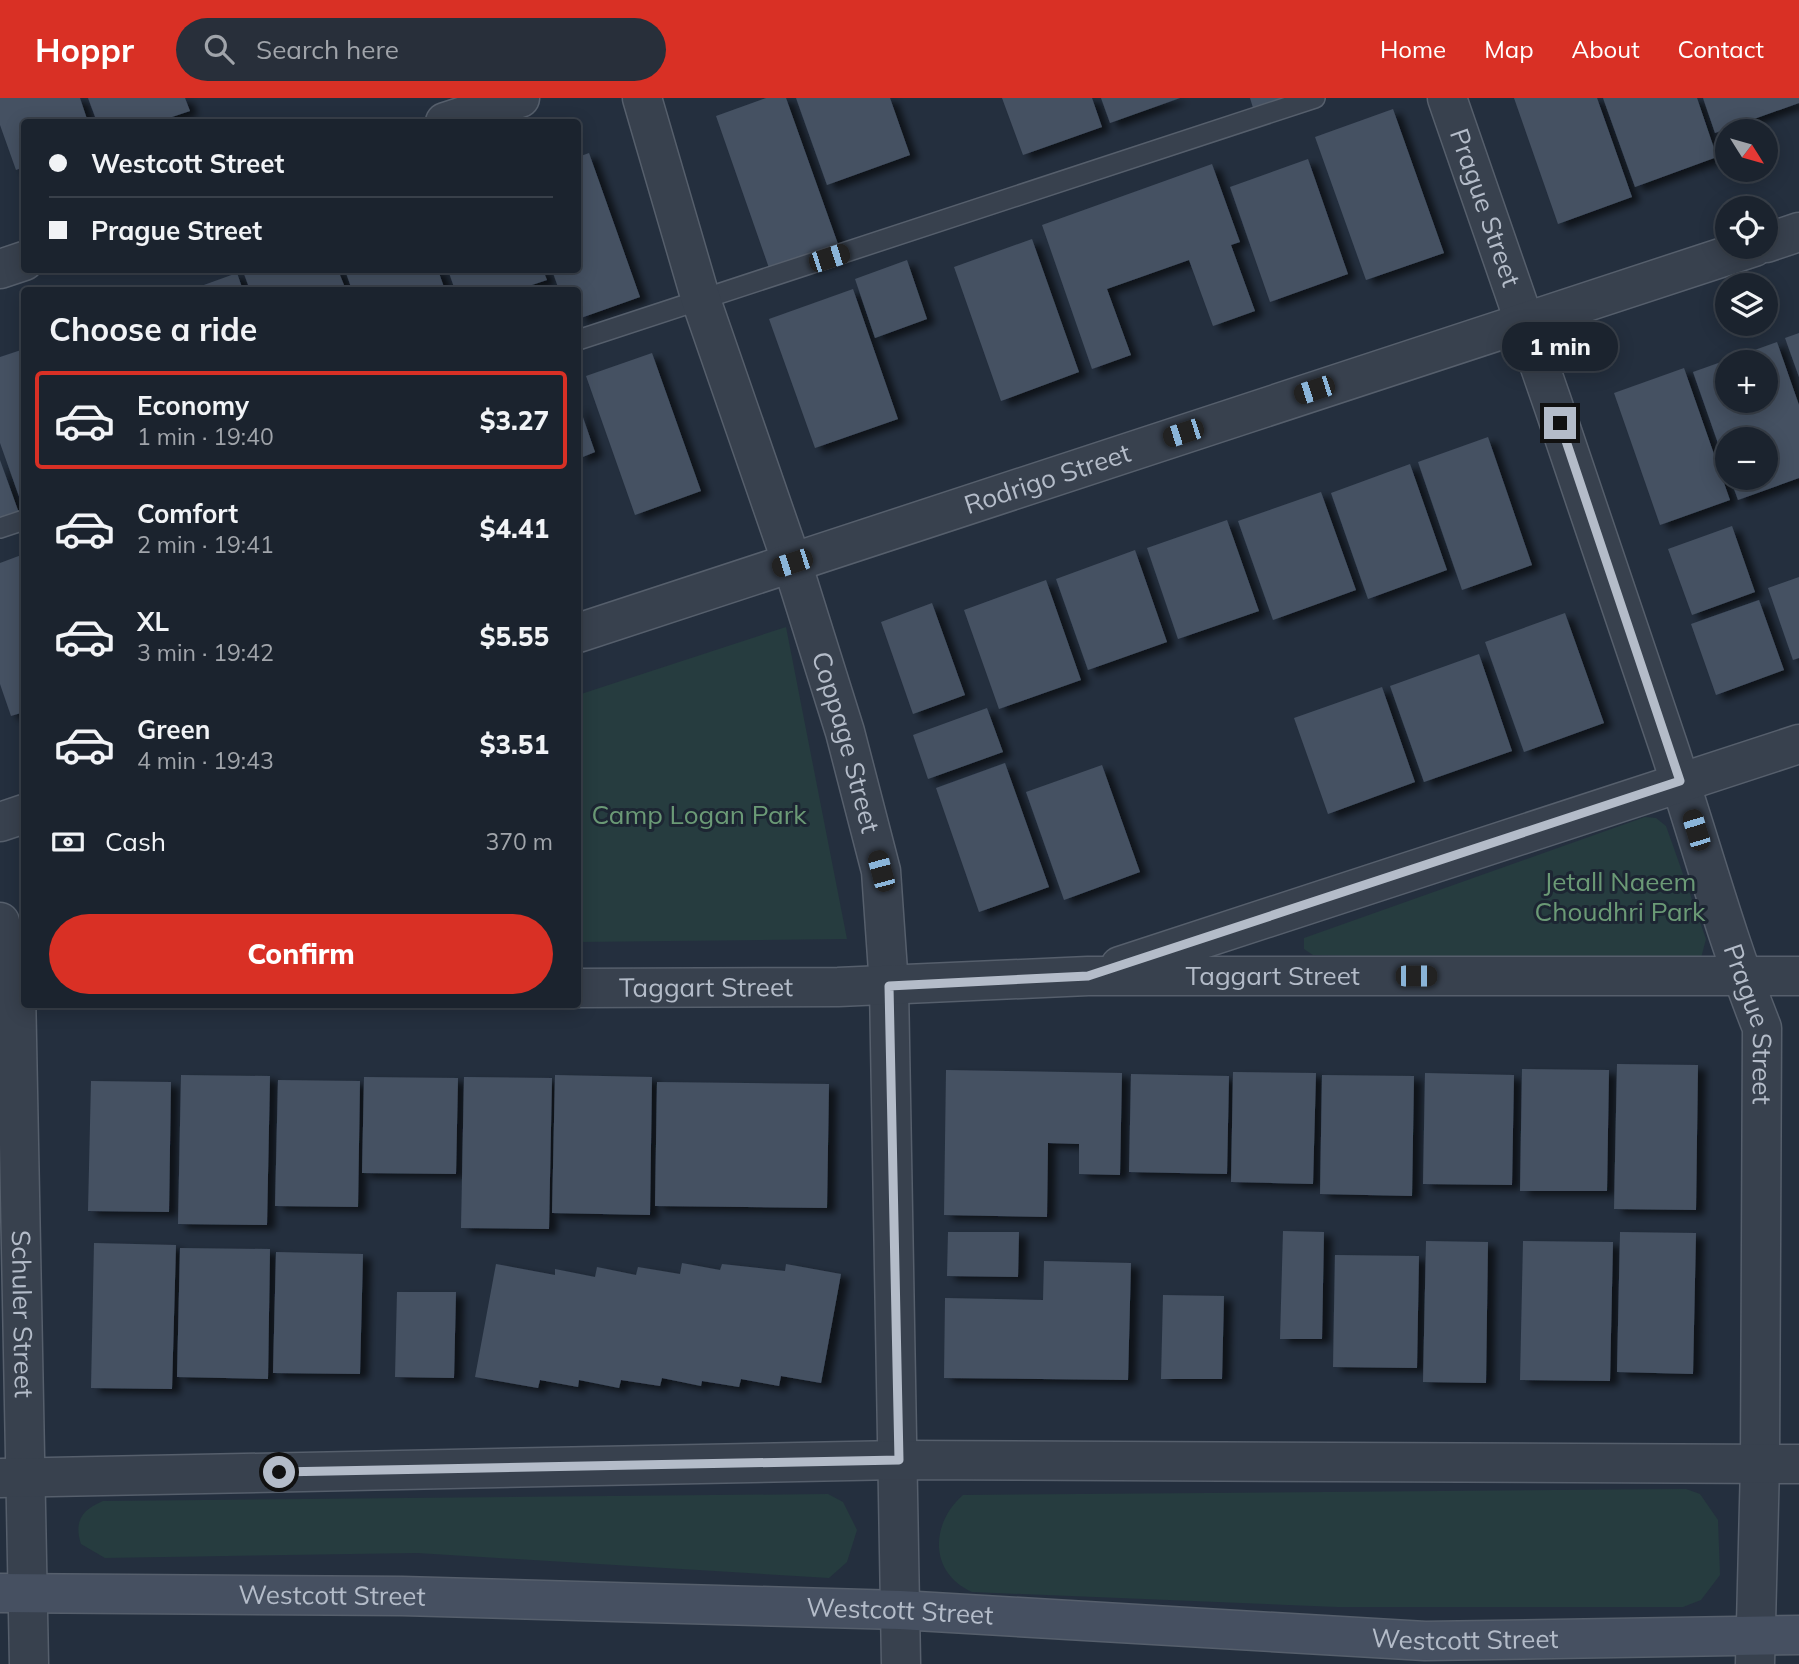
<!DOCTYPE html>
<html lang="en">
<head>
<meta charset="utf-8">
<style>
  :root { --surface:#1b232e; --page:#282f3a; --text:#f1f3f6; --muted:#a0a4aa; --line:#39404a; --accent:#d93025 }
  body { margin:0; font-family:Mulish,sans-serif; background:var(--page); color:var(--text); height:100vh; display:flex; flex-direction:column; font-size:26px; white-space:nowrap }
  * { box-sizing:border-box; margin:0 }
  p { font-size:23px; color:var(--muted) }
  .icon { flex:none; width:38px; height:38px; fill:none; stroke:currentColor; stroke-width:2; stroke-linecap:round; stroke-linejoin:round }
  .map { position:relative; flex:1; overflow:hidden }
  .side { position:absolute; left:21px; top:189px; width:560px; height:721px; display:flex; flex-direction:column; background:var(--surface); border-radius:7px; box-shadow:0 4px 18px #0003,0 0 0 2px var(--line) }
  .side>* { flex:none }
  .top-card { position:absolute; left:21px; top:21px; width:560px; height:154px; border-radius:7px; box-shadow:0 4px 18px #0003,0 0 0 2px var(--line); display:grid; align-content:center; height:154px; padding:0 28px; background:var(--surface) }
  .needle { width:46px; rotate:127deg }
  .buttons { position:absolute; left:1715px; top:21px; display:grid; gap:14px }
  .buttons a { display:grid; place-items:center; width:63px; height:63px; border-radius:50%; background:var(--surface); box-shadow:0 4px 18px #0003,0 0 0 2px var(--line); font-size:35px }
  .end { position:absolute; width:32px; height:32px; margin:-16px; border:9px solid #b4bcc9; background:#111; box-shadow:0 0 0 4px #111 }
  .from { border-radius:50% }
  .bubble { position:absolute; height:49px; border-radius:24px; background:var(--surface); box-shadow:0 4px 18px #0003,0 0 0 2px var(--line); font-size:23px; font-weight:800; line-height:49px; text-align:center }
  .car { position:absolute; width:21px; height:42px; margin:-21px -10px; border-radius:9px; box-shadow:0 0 5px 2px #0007; background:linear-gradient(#222 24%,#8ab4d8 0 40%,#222 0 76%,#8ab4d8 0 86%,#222 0) }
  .top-card b { display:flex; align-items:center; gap:24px; height:66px; font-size:26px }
  .top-card b+b { border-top:2px solid var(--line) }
  .top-card i { width:18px; height:18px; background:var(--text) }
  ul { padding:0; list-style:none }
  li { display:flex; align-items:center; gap:21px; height:98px; margin:0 14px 10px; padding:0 14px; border:4px solid transparent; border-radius:7px }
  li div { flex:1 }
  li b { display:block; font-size:26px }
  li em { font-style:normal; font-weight:800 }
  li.on { border-color:var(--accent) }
  li>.icon { width:63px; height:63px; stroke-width:1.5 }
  h2 { padding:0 28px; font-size:32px; line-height:84px }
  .pay { display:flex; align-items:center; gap:18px; height:77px; padding:0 28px; font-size:26px }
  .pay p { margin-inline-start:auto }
  .button { display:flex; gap:14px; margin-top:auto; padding:14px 28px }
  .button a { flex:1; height:80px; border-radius:42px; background:var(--accent); color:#fff; font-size:28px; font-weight:800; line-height:80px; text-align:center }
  header { display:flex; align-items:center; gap:42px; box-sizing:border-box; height:98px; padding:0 35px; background:var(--accent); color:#fff }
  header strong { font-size:33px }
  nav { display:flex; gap:38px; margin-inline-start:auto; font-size:24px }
  .search { width:490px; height:63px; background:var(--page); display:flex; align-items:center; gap:18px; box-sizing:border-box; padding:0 24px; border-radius:38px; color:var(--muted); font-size:26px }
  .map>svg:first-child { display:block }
  .green { fill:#263c3f }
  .building { fill:#455162; fill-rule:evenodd; filter:url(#shadow) }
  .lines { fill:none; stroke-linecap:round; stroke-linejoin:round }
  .lane-casing { stroke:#565f6c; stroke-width:22 }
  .street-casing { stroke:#565f6c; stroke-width:41 }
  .secondary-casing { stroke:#565f6c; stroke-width:41 }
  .lane { stroke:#38414e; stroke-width:19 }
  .street { stroke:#38414e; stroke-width:38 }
  .secondary { stroke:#465061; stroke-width:38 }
  .route { stroke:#b4bcc9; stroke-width:9 }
  .labels { text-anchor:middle; stroke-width:6; stroke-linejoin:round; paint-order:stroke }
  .street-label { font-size:26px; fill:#b4bcc9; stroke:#1d2633 }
  .park-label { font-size:26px; fill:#6b9a76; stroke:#1d2633 }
</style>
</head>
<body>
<header>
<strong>Hoppr</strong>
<div class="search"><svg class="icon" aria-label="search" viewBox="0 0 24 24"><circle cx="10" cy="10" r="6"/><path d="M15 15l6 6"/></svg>Search here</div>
<nav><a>Home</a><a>Map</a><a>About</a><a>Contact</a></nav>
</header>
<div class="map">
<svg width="1799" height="1566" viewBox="0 0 1799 1566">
  <defs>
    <filter id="shadow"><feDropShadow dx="8" dy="4.5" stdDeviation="3.5" flood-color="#0009"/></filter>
  </defs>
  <rect width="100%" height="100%" fill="#242f3e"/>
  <path class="green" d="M 786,529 L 847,841 L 578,844 L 578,597 Z
    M 1645,719 L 1656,720 L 1666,728 L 1706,841 L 1701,860 L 1683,867 L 1313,857 L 1304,851 L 1304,840 Z
    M 1686,1391 L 1700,1396 L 1718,1422 L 1720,1477 L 1701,1502 L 1683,1509 L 1337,1509 L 972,1494 C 929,1475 930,1426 963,1397 Z
    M 828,1396 L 843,1404 L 857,1432 L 847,1464 L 829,1480 L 417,1455 L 105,1460 L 81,1446 C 74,1424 81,1412 103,1403 Z"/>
  <path class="building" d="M 0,0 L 80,0 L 88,24 L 24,24 L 24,69 L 16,72 L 0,27 Z
    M 88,0 L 185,0 L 190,13 L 157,24 L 97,24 Z
    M 766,0 L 786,0 L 838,146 L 769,170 L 716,18 Z
    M 796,0 L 890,0 L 910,57 L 827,87 Z
    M 1002,0 L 1092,0 L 1102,29 L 1023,57 Z
    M 1101,0 L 1180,0 L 1110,25 Z
    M 1250,0 L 1289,0 L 1254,13 Z
    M 1514,0 L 1597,0 L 1632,99 L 1558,126 Z
    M 1603,0 L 1697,0 L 1717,59 L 1635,89 Z
    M 1703,0 L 1799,0 L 1799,5 L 1715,35 Z
    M 1393,11 L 1444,155 L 1366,182 L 1315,39 Z
    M 589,55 L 640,199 L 578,221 L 578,192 L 559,192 L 552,172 L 578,172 L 578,59 Z
    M 1308,61 L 1348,176 L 1270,204 L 1230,89 Z
    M 1212,66 L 1240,144 L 1231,147 L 1255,213 L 1213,228 L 1189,162 L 1107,191 L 1131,257 L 1092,271 L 1042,127 Z
    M 1032,141 L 1079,274 L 1001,303 L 954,169 Z
    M 907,162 L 927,221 L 875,240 L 855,181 Z
    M 256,172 L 338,172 L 346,192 L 250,192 L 244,176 Z
    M 345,172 L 438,172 L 445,192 L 352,192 Z
    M 448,172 L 543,172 L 547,182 L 517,192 L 455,192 Z
    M 237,175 L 243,192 L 190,192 Z
    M 853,191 L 898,321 L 815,350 L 769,221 Z
    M 1799,235 L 1799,279 L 1785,240 Z
    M 1777,244 L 1799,307 L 1799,380 L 1738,402 L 1730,380 L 1766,380 L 1766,341 L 1727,341 L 1727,371 L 1693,274 ZM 1727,264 L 1766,264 L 1766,303 L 1727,303 Z
    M 24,251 L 24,403 L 21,404 L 0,345 L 0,259 Z
    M 652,255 L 701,393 L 635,417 L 586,278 Z
    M 1684,270 L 1730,402 L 1660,427 L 1614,295 Z
    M 578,305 L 595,354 L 578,361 Z
    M 1488,339 L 1532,467 L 1462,492 L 1418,364 Z
    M 0,362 L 19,415 L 0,422 Z
    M 1410,366 L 1447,472 L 1368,501 L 1331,395 Z
    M 1321,394 L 1356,492 L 1273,522 L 1238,423 Z
    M 1227,422 L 1259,513 L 1178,541 L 1147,450 Z
    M 1732,428 L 1755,494 L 1692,517 L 1668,451 Z
    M 1135,452 L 1167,544 L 1088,572 L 1056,481 Z
    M 24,456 L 24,614 L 11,618 L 0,586 L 0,465 Z
    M 1799,479 L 1799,560 L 1793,562 L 1768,490 Z
    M 1046,482 L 1081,582 L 999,611 L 964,512 Z
    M 1759,502 L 1784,572 L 1716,597 L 1691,526 Z
    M 932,505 L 965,597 L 913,616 L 881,524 Z
    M 1565,515 L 1604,625 L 1524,654 L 1485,544 Z
    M 1479,556 L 1512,653 L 1424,684 L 1390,588 Z
    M 1382,589 L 1415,684 L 1328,716 L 1294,620 Z
    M 987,610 L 1003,654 L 928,681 L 913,637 Z
    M 1005,665 L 1049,789 L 979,814 L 936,690 Z
    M 1102,667 L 1140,774 L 1064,802 L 1026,694 Z
    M 1617,966 L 1698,967 L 1696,1112 L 1614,1111 Z
    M 1522,971 L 1609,972 L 1607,1093 L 1520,1093 Z
    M 946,972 L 1122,975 L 1120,1077 L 1079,1076 L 1079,1046 L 1048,1045 L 1047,1119 L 944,1117 Z
    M 1233,974 L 1316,975 L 1313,1086 L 1231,1084 Z
    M 1425,975 L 1514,977 L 1512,1087 L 1423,1086 Z
    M 1131,976 L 1229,978 L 1227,1076 L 1129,1074 Z
    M 181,977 L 270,978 L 267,1127 L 178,1126 Z
    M 555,977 L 652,979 L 650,1117 L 552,1115 Z
    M 1322,977 L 1414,978 L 1412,1098 L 1320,1096 Z
    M 364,979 L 458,980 L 456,1076 L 362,1075 Z
    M 464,979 L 552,980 L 549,1131 L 461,1130 Z
    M 278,982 L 360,983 L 358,1109 L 275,1108 Z
    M 91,983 L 171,984 L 169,1114 L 88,1113 Z
    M 657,984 L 829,986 L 827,1110 L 655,1108 Z
    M 1283,1133 L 1324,1134 L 1322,1241 L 1280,1241 Z
    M 948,1134 L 1019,1134 L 1018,1179 L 947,1178 Z
    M 1620,1134 L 1696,1135 L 1693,1276 L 1617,1274 Z
    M 1426,1143 L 1488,1144 L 1486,1285 L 1423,1284 Z
    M 1523,1143 L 1613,1144 L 1610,1283 L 1520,1282 Z
    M 94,1145 L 176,1147 L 172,1291 L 91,1290 Z
    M 180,1150 L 270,1151 L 268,1281 L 177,1279 Z
    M 276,1154 L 363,1156 L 360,1276 L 273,1275 Z
    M 1335,1157 L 1419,1158 L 1417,1270 L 1333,1269 Z
    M 1044,1163 L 1131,1165 L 1128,1282 L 944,1280 L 945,1200 L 1043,1202 Z
    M 682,1165 L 720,1172 L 722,1166 L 785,1173 L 786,1166 L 841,1176 L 821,1285 L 781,1278 L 779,1288 L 741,1281 L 739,1289 L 702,1283 L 701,1288 L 662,1280 L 660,1288 L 621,1282 L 619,1290 L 579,1282 L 578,1289 L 540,1282 L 538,1290 L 475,1279 L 496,1166 L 555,1177 L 555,1171 L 595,1179 L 597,1169 L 636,1177 L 638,1169 L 680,1176 Z
    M 397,1194 L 456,1194 L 454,1280 L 395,1279 Z
    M 1163,1197 L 1224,1198 L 1222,1281 L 1161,1281 Z"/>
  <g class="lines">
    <defs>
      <path id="lane" d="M 578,242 L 1315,0
        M 0,430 L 24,422"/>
      <g id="street">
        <path id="s1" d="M 642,0 L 701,202 L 792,465 L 845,634 L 881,773 L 889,888 L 901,1566"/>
        <path id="s2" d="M 1447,0 C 1522,214 1595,429 1667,644 C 1699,739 1725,837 1762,930 L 1760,1366 L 1755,1566"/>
        <path d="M 445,24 L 520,0"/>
        <path d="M 1766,145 L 1799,134"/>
        <path d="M 0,171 L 24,163"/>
        <path id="s3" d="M 578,535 L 1754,149"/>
        <path d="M 0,724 L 24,716"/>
        <path id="s4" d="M 0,824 L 16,890 L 29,1566"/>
        <path d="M 1120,868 L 1799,646"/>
        <path id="s5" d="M 578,890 L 838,889 L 1088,878 L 1799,878"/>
        <path d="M 0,1380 L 899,1362 L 1799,1366"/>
      </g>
      <g id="secondary">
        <path id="s6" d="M 0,1495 L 402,1498 L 900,1512 L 1425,1543 L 1799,1537"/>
      </g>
    </defs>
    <use href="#lane" class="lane-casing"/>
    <use href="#street" class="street-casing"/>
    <use href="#secondary" class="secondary-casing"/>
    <use href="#lane" class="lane"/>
    <use href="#street" class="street"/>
    <use href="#secondary" class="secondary"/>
  </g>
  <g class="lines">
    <path class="route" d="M 279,1374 L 899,1362 L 889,888 L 1088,878 L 1680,683 L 1560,325"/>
  </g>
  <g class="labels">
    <g class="street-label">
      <text dy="9" stroke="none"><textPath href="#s2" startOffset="116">Prague Street</textPath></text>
      <text dy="9" stroke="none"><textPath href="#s3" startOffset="494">Rodrigo Street</textPath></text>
      <text dy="9" stroke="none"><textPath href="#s1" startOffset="676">Coppage Street</textPath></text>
      <text dy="9" stroke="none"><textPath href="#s5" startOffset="695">Taggart Street</textPath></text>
      <text dy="9" stroke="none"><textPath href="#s5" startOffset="128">Taggart Street</textPath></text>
      <text dy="9" stroke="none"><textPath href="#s2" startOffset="976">Prague Street</textPath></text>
      <text dy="9" stroke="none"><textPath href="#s4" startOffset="394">Schuler Street</textPath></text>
      <text dy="9" stroke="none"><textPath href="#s6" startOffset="332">Westcott Street</textPath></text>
      <text dy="9" stroke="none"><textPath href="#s6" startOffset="900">Westcott Street</textPath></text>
      <text dy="9" stroke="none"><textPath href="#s6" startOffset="1466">Westcott Street</textPath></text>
    </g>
    <g class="park-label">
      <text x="699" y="726">Camp Logan Park</text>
      <text x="1620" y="793">Jetall Naeem<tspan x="1620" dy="30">Choudhri Park</tspan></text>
    </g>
  </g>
</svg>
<div class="buttons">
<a><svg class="needle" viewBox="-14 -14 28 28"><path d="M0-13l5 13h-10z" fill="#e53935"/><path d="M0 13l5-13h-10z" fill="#a0a4aa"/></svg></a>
<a><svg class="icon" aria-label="locate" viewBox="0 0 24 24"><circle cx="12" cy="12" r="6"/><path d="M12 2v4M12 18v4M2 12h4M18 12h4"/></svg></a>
<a><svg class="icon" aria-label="layers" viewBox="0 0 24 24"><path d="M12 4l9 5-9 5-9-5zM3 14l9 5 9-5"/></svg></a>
<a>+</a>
<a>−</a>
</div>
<i class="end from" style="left:279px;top:1374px"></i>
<i class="end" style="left:1560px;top:325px"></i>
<div class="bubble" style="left:1502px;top:224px;width:116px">1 min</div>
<i class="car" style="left:829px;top:160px;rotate:72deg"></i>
<i class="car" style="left:1314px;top:292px;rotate:252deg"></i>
<i class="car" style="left:1183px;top:335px;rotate:252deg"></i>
<i class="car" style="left:792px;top:465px;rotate:252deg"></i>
<i class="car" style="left:1696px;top:732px;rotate:343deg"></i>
<i class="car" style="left:881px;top:773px;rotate:345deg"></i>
<i class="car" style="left:1416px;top:878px;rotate:90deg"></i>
<div class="top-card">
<b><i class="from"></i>Westcott Street</b>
<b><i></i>Prague Street</b>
</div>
<section class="side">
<h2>Choose a ride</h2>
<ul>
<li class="on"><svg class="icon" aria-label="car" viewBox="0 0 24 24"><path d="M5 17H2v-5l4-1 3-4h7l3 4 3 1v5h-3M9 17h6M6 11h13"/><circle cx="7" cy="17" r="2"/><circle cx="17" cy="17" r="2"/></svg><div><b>Economy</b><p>1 min · 19:40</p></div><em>$3.27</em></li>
<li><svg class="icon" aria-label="car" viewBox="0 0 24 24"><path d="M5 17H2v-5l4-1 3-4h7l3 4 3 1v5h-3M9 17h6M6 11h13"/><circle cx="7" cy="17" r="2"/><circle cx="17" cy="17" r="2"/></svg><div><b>Comfort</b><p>2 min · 19:41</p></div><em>$4.41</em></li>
<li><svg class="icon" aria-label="car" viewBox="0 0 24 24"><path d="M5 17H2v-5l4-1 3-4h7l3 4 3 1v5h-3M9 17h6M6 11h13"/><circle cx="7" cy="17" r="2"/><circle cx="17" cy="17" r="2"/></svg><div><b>XL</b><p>3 min · 19:42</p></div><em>$5.55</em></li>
<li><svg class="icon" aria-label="car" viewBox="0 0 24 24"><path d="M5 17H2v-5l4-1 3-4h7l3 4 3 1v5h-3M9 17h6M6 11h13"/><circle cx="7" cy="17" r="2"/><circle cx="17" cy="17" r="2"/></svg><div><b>Green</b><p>4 min · 19:43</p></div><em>$3.51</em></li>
</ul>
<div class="pay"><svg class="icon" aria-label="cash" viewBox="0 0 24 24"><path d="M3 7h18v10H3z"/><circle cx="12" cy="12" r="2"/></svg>Cash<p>370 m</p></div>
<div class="button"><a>Confirm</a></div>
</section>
</div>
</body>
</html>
